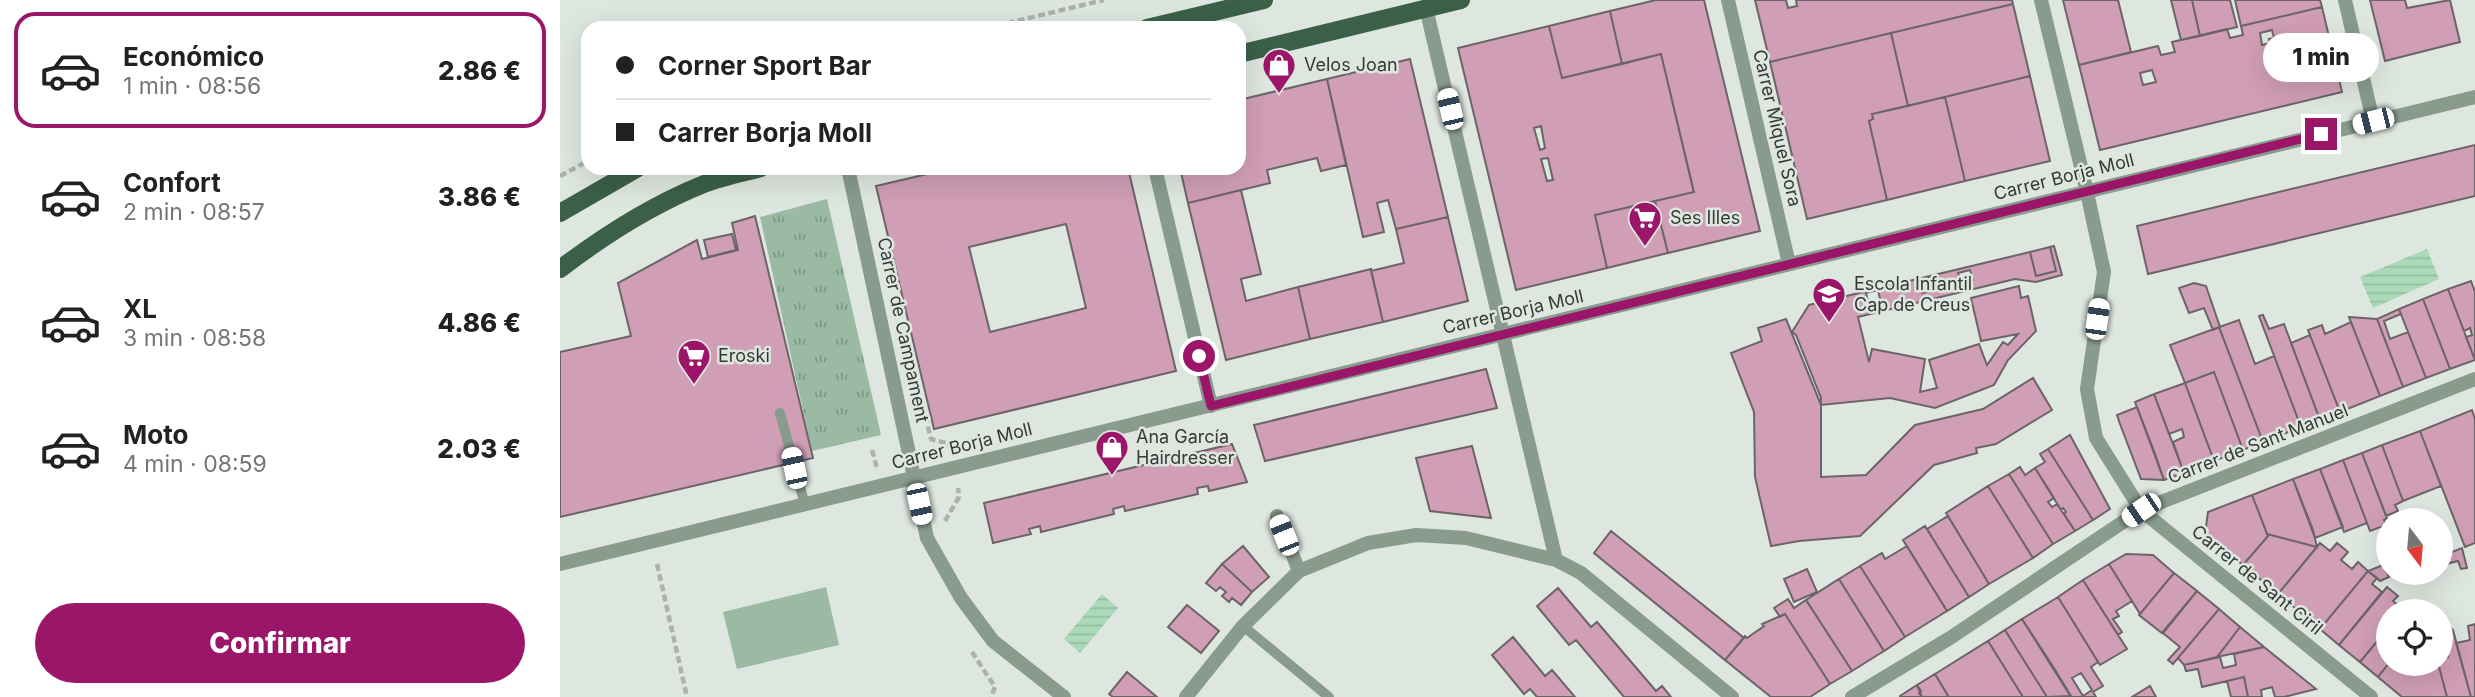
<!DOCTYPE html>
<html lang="es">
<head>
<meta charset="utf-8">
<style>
  :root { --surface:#fff; --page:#f6f6f6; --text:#202124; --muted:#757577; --line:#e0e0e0; --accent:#9b1568 }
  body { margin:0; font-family:Inter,sans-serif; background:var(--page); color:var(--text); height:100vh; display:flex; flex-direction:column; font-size:26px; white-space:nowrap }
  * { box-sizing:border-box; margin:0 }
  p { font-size:23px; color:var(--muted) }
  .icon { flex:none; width:38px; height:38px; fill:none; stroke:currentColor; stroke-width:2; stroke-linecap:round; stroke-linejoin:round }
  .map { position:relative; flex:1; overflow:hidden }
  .side { display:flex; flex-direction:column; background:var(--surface); width:560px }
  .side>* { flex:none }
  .top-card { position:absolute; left:21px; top:21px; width:665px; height:154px; border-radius:21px; box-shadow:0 7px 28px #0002; display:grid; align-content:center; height:154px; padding:0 35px; background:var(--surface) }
  .needle { width:46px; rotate:164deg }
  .buttons { position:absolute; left:1816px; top:508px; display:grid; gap:14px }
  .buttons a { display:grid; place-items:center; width:77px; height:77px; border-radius:50%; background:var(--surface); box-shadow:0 7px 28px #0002; font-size:35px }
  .end { position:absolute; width:32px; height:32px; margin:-16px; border:9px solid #9b1568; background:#fff; box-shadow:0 0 0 4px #fff }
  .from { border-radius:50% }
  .bubble { position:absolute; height:49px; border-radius:24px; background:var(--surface); box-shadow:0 7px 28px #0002; font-size:23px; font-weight:800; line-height:49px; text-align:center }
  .car { position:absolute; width:21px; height:42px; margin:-21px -10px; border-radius:9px; box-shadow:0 0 5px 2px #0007; background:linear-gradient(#fff 24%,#345 0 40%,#fff 0 76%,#345 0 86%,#fff 0) }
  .top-card b { display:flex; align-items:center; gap:24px; height:66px; font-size:26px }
  .top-card b+b { border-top:2px solid var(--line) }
  .top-card i { width:18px; height:18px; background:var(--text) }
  ul { padding:12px 0 0; list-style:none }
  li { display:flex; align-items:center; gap:21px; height:116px; margin:0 14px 10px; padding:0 21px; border:4px solid transparent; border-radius:21px }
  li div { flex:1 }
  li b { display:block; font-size:26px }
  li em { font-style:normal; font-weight:800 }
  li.active { border-color:var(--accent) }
  li>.icon { width:63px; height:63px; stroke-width:1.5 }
  .action { display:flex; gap:14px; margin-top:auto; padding:14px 35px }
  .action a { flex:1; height:80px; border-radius:42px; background:var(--accent); color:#fff; font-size:28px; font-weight:800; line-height:80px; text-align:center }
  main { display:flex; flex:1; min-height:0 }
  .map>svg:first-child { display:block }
  .grass { fill:url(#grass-tufts) }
  .pitch { fill:#9abaa3 }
  .water { fill:url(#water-rules) }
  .building { fill:#d09eb5; stroke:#6d6468; stroke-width:2; fill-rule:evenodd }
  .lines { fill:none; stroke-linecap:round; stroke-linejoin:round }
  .path { stroke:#abb2ad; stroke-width:4.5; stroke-dasharray:7 3.5; stroke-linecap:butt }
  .service { stroke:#889b8d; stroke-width:10 }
  .minor { stroke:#889b8d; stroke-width:14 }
  .primary { stroke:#3b5f47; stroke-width:18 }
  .route { stroke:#9b1568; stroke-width:9 }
  .labels { text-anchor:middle; stroke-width:5; stroke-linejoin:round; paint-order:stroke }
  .poi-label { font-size:18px; fill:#363a37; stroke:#dee6e0; text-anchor:start }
  .street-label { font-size:18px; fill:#363a37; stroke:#dee6e0 }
</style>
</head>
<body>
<main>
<section class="side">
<ul>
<li class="active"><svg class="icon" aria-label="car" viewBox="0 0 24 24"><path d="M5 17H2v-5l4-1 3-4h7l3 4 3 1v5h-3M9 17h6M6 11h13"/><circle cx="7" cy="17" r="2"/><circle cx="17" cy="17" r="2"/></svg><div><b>Económico</b><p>1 min · 08:56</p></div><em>2.86 €</em></li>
<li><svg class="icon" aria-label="car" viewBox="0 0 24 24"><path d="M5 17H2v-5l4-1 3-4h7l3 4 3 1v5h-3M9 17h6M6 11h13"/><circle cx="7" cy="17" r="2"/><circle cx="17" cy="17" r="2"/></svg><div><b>Confort</b><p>2 min · 08:57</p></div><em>3.86 €</em></li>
<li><svg class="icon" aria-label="car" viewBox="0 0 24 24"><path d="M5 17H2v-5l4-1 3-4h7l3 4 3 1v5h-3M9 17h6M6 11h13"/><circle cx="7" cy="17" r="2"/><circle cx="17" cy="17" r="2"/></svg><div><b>XL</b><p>3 min · 08:58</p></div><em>4.86 €</em></li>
<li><svg class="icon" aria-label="car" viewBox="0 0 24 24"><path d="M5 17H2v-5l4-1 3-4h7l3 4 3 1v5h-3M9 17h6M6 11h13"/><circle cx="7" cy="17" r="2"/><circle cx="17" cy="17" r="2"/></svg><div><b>Moto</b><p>4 min · 08:59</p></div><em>2.03 €</em></li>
</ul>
<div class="action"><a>Confirmar</a></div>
</section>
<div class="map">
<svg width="1915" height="697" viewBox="0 0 1915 697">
  <defs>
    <pattern id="grass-tufts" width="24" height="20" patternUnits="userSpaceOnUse" patternTransform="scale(1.75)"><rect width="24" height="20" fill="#9abaa3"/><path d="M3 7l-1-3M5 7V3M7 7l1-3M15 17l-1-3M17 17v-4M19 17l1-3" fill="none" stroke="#7e9886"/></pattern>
    <pattern id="water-rules" width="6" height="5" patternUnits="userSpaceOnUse" patternTransform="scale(1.75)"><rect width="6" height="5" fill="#abdab9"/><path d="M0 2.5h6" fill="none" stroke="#94bca0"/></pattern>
  </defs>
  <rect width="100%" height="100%" fill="#dee6e0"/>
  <path class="grass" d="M 267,199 L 321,435 L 252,451 L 200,217 Z"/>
  <path class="pitch" d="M 266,587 L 279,645 L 177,669 L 163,612 Z"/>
  <path class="water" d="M 1867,249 L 1879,279 L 1813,308 L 1800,277 Z
    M 542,594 L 558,608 L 520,653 L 504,639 Z"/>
  <path class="building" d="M 1096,0 L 1144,0 L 1200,231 L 1108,253 L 1095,201 L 1134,192 L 1133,189 L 1101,54 L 1062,64 L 1050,11 Z
    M 1195,0 L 1226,0 L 1228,8 L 1237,6 L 1236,0 L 1452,0 L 1453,4 L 1210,62 Z
    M 1503,0 L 1558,0 L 1571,52 L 1519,65 Z
    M 1611,0 L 1632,0 L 1640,36 L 1621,40 Z
    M 1632,0 L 1670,0 L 1677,27 L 1640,36 Z
    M 1675,0 L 1760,0 L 1762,7 L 1681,26 Z
    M 1810,0 L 1845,0 L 1847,8 L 1890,0 L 1900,42 L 1825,61 Z
    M 1453,4 L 1470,76 L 1348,106 L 1331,33 Z
    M 1762,7 L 1782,92 L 1540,150 L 1519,65 L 1598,46 L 1601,55 L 1615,52 L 1612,42 L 1667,29 L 1670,38 L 1683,35 L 1681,26 ZM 1712,30 L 1714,38 L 1709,39 L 1710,43 L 1702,45 L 1700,33 ZM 1592,70 L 1596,82 L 1583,85 L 1580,73 Z
    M 1050,11 L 1062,64 L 1002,78 L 989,26 Z
    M 989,26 L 1002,78 L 1101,54 L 1134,192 L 1035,215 L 1047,268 L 956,290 L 898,48 ZM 981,126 L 985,148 L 980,150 L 974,128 ZM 988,158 L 993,180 L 987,181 L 981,159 Z
    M 1331,33 L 1348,106 L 1312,114 L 1313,119 L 1309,121 L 1327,200 L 1247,219 L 1210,62 Z
    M 850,59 L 888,217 L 836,229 L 828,200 L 817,203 L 824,232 L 803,237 L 767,79 Z
    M 1470,76 L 1490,161 L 1405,181 L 1385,97 Z
    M 767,79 L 786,165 L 761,171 L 757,158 L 707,170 L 710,183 L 628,203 L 620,168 L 679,168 L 679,100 Z
    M 1385,97 L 1405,181 L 1327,200 L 1309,121 L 1313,119 L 1312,114 Z
    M 1915,145 L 1915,196 L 1588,274 L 1577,226 Z
    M 393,168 L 568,168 L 616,371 L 374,429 L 316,186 ZM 506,224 L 526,308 L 430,332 L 409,247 Z
    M 681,190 L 701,274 L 681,279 L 686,301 L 738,287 L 750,339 L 666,360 L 628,203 Z
    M 1095,201 L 1108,253 L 1047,268 L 1035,215 Z
    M 195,216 L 253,458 L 0,517 L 0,352 L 71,336 L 58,283 L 137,240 L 142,259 L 178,250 L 172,223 Z
    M 888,217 L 908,301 L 823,322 L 811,271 L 844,263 L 836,229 Z
    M 172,234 L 176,250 L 148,257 L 144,240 Z
    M 1494,246 L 1502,275 L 1476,282 L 1455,279 L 1298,317 L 1309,362 L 1312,349 L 1365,359 L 1360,392 L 1377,388 L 1369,360 L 1419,344 L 1427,365 L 1443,342 L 1448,345 L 1458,334 L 1421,341 L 1411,298 L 1459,286 L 1461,298 L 1468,296 L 1476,331 L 1448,360 L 1434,385 L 1375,408 L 1330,398 L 1261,405 L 1261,398 L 1236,335 L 1232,332 L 1249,305 L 1470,252 L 1476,276 L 1496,271 L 1490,247 ZM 1410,270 L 1413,280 L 1401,283 L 1398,273 ZM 1371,277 L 1374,290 L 1362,293 L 1358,280 ZM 1318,290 L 1321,303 L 1309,306 L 1306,293 Z
    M 1490,247 L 1496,271 L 1476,276 L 1470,252 Z
    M 811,269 L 823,322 L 750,339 L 738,287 Z
    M 1911,281 L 1915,292 L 1915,360 L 1906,337 L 1912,335 L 1910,328 L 1904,331 L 1888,289 Z
    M 1634,283 L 1646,286 L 1660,327 L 1653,330 L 1644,308 L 1629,313 L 1619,288 Z
    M 1888,289 L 1915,360 L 1890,369 L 1863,299 Z
    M 1863,299 L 1890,369 L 1866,378 L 1839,309 Z
    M 1839,309 L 1841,314 L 1824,321 L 1830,339 L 1848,332 L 1866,378 L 1843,387 L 1817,319 Z
    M 1703,315 L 1709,329 L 1724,324 L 1760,420 L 1741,427 L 1699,316 Z
    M 1789,317 L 1817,319 L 1843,387 L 1820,396 Z
    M 1226,319 L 1261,405 L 1261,477 L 1306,475 L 1355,425 L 1423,409 L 1473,378 L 1492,410 L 1436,444 L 1416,448 L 1417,453 L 1374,465 L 1300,536 L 1239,541 L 1211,546 L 1195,477 L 1194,412 L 1171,353 L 1202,341 L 1198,328 Z
    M 1679,320 L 1695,364 L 1714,356 L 1741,427 L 1703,442 L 1659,327 Z
    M 1791,322 L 1820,396 L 1780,412 L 1748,330 L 1762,325 L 1765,334 Z
    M 1659,327 L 1703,442 L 1683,450 L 1654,372 L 1625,383 L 1610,345 Z
    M 1750,335 L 1780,412 L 1760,420 L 1731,343 Z
    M 926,369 L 937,408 L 705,461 L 694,425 Z
    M 1654,372 L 1683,450 L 1654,461 L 1625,383 Z
    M 1625,383 L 1654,461 L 1624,473 L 1613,442 L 1624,437 L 1622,429 L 1609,434 L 1594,394 Z
    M 1594,394 L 1624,473 L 1604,480 L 1575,402 Z
    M 1577,407 L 1594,451 L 1604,480 L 1581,479 L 1560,424 L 1557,415 Z
    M 1912,410 L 1915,419 L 1915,543 L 1905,547 L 1860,431 Z
    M 1860,431 L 1881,486 L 1843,501 L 1822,445 Z
    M 1510,435 L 1550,509 L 1533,520 L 1488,449 Z
    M 672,444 L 687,482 L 649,491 L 648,486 L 637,488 L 638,494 L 565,511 L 564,506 L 553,509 L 554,514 L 481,532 L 480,526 L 469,529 L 471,534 L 433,543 L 424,503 Z
    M 1822,445 L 1843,501 L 1835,505 L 1838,511 L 1826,516 L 1802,453 Z
    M 912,446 L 931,518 L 870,511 L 856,458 Z
    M 1488,449 L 1533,520 L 1515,531 L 1504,514 L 1506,512 L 1503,508 L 1501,510 L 1475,468 L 1485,462 L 1480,454 Z
    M 1802,453 L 1827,518 L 1824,520 L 1826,525 L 1810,531 L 1783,460 Z
    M 1783,460 L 1807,523 L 1784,532 L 1760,469 Z
    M 1460,467 L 1465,475 L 1475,468 L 1494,498 L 1488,502 L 1492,507 L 1497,504 L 1515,531 L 1493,544 L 1449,474 Z
    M 1760,469 L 1783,527 L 1755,538 L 1733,479 Z
    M 1449,474 L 1493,544 L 1473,558 L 1428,486 Z
    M 1733,479 L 1753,530 L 1757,547 L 1707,534 L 1692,495 Z
    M 1428,486 L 1473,558 L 1429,584 L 1386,513 Z
    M 1692,495 L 1708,536 L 1683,565 L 1645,534 L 1648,512 Z
    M 1388,516 L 1429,584 L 1409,597 L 1367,529 Z
    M 1365,526 L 1409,597 L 1387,611 L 1343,540 Z
    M 1051,531 L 1184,638 L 1165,660 L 1034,553 Z
    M 1707,534 L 1757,547 L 1718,594 L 1683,565 L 1708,536 Z
    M 1760,543 L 1770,551 L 1777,543 L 1788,552 L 1781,560 L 1792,569 L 1798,562 L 1808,571 L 1760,629 L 1718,594 Z
    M 683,546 L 709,577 L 692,592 L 662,564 Z
    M 1347,546 L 1387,611 L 1345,637 L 1300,566 L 1322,553 L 1325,559 Z
    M 1902,548 L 1907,568 L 1901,569 L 1898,561 L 1886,564 L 1882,556 Z
    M 1566,554 L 1593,555 L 1614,573 L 1580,614 L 1549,564 Z
    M 662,564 L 692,592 L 681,605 L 672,598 L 669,602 L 662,596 L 666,592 L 660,587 L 656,591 L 646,583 Z
    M 1549,564 L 1572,601 L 1556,611 L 1559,616 L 1553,619 L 1562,632 L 1558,635 L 1523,580 Z
    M 1823,565 L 1829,577 L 1820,581 L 1808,571 Z
    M 1300,566 L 1345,637 L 1324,651 L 1279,579 Z
    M 1247,569 L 1257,592 L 1234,602 L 1224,579 Z
    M 1808,571 L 1817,578 L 1812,584 L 1822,592 L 1779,645 L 1760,629 Z
    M 1614,573 L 1637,591 L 1602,633 L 1579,615 Z
    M 1279,579 L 1324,651 L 1292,671 L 1246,600 Z
    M 1523,580 L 1567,649 L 1540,665 L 1498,597 Z
    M 1827,587 L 1838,596 L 1833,601 L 1843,610 L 1829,611 L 1829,627 L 1800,662 L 1779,645 Z
    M 998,588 L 1031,627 L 1037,622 L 1096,691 L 1102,686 L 1111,697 L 1064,697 L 1016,640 L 1009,645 L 977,606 Z
    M 1637,591 L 1659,609 L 1613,664 L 1608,660 L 1620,647 L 1603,633 Z
    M 1498,597 L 1538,662 L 1531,667 L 1543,686 L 1533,692 L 1536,697 L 1511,697 L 1462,619 ZM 1521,673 L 1532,690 L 1523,696 L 1512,678 Z
    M 1228,599 L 1234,608 L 1246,600 L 1292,671 L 1270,684 L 1225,614 L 1220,617 L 1214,608 Z
    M 627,605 L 659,631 L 641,653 L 608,627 Z
    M 1659,609 L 1680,627 L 1657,657 L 1624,665 L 1618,658 Z
    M 1225,614 L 1270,684 L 1250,697 L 1211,697 L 1165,660 L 1185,636 L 1187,638 L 1204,626 L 1202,624 Z
    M 1462,619 L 1494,668 L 1511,696 L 1487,697 L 1458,651 L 1445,630 Z
    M 1881,619 L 1893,630 L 1911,697 L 1887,697 L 1878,663 L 1881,663 L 1881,658 L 1888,657 L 1881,633 Z
    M 1915,624 L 1915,697 L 1911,697 L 1896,643 L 1910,640 L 1908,626 Z
    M 1680,627 L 1704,647 L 1657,657 L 1665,647 Z
    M 1829,627 L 1829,663 L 1818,677 L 1800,662 Z
    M 1445,630 L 1458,651 L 1487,697 L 1463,697 L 1428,641 Z
    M 953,637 L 985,676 L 992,670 L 1015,697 L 977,697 L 970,689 L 964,694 L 932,655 Z
    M 1428,641 L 1463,697 L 1389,697 L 1375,674 Z
    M 1704,647 L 1756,689 L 1724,697 L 1715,697 L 1712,687 L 1701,690 L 1702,697 L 1688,697 L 1684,677 L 1642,687 L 1638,669 L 1626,671 L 1624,665 L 1660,657 L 1663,668 L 1676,665 L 1674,654 Z
    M 1829,663 L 1878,663 L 1887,697 L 1842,697 L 1818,677 Z
    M 567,672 L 597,697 L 553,697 L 549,694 Z
    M 1375,674 L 1388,696 L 1389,697 L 1362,697 L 1359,693 L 1361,691 L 1357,685 Z
    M 1684,677 L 1688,697 L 1671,697 L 1667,681 Z
    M 1357,685 L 1362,697 L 1340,697 L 1340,696 Z
    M 1590,686 L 1596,697 L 1572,697 Z"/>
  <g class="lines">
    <path class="path" d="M 427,28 L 544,0
      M 0,176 L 28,161
      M 363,406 L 371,439 L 389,444 L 391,449
      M 312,450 L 317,468
      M 385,521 L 399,497 L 398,488
      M 97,564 L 127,697
      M 412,652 L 435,687 L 431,697"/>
    <path class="service" d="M 220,413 L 245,505
      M 683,626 L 769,697"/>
    <path class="minor" d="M 1168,0 L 1229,264
      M 1481,0 L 1527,192 L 1544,272 L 1527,389 L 1536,438 L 1581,510 L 1811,697
      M 1785,0 L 1813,121
      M 866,8 L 996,560
      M 288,168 L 367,538 L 401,598 L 433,641 L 504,697
      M 595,168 L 651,406
      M 717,516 L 739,571
      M 0,564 L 1915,97
      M 626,697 L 683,626 L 739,571 L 808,543 L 856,535 L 906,538 L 996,560 L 1021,573 L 1172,697
      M 1292,697 L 1390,638 L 1581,510 L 1915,379"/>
    <path class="primary" d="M 587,28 L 704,0
      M 679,54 L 901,0
      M 0,213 L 78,168
      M 0,269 C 42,237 94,204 144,184 C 162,177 182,173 201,168"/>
  </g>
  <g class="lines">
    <path class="route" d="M 639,356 L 651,406 L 1761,134"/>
  </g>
  <defs>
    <symbol id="shop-pin" viewBox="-11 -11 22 30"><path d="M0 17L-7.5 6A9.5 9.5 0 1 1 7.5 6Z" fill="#9b1568" stroke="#dee6e0"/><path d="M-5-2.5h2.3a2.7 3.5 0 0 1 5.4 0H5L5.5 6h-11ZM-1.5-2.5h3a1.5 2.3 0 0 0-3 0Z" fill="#fff"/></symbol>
    <symbol id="supermarket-pin" viewBox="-11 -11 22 30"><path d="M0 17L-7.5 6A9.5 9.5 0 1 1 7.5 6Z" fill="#9b1568" stroke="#dee6e0"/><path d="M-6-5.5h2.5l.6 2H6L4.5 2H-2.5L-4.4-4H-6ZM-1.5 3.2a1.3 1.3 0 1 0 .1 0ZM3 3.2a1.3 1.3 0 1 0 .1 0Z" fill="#fff"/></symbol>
    <symbol id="school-pin" viewBox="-11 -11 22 30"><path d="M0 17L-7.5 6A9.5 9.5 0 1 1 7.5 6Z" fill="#9b1568" stroke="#dee6e0"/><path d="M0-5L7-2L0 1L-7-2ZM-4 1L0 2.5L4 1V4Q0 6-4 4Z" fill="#fff"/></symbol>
  </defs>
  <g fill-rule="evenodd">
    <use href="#shop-pin" x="700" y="46" width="38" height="52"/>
    <use href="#supermarket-pin" x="1066" y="199" width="38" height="52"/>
    <use href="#school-pin" x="1250" y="275" width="38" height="52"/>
    <use href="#supermarket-pin" x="115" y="337" width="38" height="52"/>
    <use href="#shop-pin" x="533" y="428" width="38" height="52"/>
  </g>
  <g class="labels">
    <g class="poi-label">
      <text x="744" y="71">Velos Joan</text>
      <text x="1110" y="224">Ses Illes</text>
      <text x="1294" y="290">Escola Infantil<tspan x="1294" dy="21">Cap de Creus</tspan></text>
      <text x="158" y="362">Eroski</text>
      <text x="576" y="443">Ana García<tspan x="576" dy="21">Hairdresser</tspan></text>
    </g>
    <g class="street-label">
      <text transform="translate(1217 128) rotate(77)" y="6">Carrer Miquel Sora</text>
      <text transform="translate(1504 177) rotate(-14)" y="6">Carrer Borja Moll</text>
      <text transform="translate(953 312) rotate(-13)" y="6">Carrer Borja Moll</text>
      <text transform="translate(343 330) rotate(78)" y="6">Carrer de Campament</text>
      <text transform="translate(1698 444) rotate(-21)" y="6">Carrer de Sant Manuel</text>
      <text transform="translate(402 446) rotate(-14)" y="6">Carrer Borja Moll</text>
      <text transform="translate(1697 580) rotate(39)" y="6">Carrer de Sant Ciril</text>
    </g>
  </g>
</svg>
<div class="buttons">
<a><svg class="needle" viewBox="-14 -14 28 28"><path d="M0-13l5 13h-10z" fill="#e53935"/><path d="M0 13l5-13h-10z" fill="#757577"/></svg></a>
<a><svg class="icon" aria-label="locate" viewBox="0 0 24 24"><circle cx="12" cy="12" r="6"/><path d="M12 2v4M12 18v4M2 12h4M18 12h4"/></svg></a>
</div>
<i class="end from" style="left:639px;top:356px"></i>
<i class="end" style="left:1761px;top:134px"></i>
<div class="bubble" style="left:1703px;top:33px;width:116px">1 min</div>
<i class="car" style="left:890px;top:109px;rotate:347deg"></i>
<i class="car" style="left:1813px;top:121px;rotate:256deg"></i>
<i class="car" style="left:1537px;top:319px;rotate:8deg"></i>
<i class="car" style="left:234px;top:468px;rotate:348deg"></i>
<i class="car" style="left:359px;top:504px;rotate:168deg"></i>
<i class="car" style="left:1581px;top:510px;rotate:236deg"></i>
<i class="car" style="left:724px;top:535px;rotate:338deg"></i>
<div class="top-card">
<b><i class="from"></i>Corner Sport Bar</b>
<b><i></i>Carrer Borja Moll</b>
</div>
</div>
</main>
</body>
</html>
